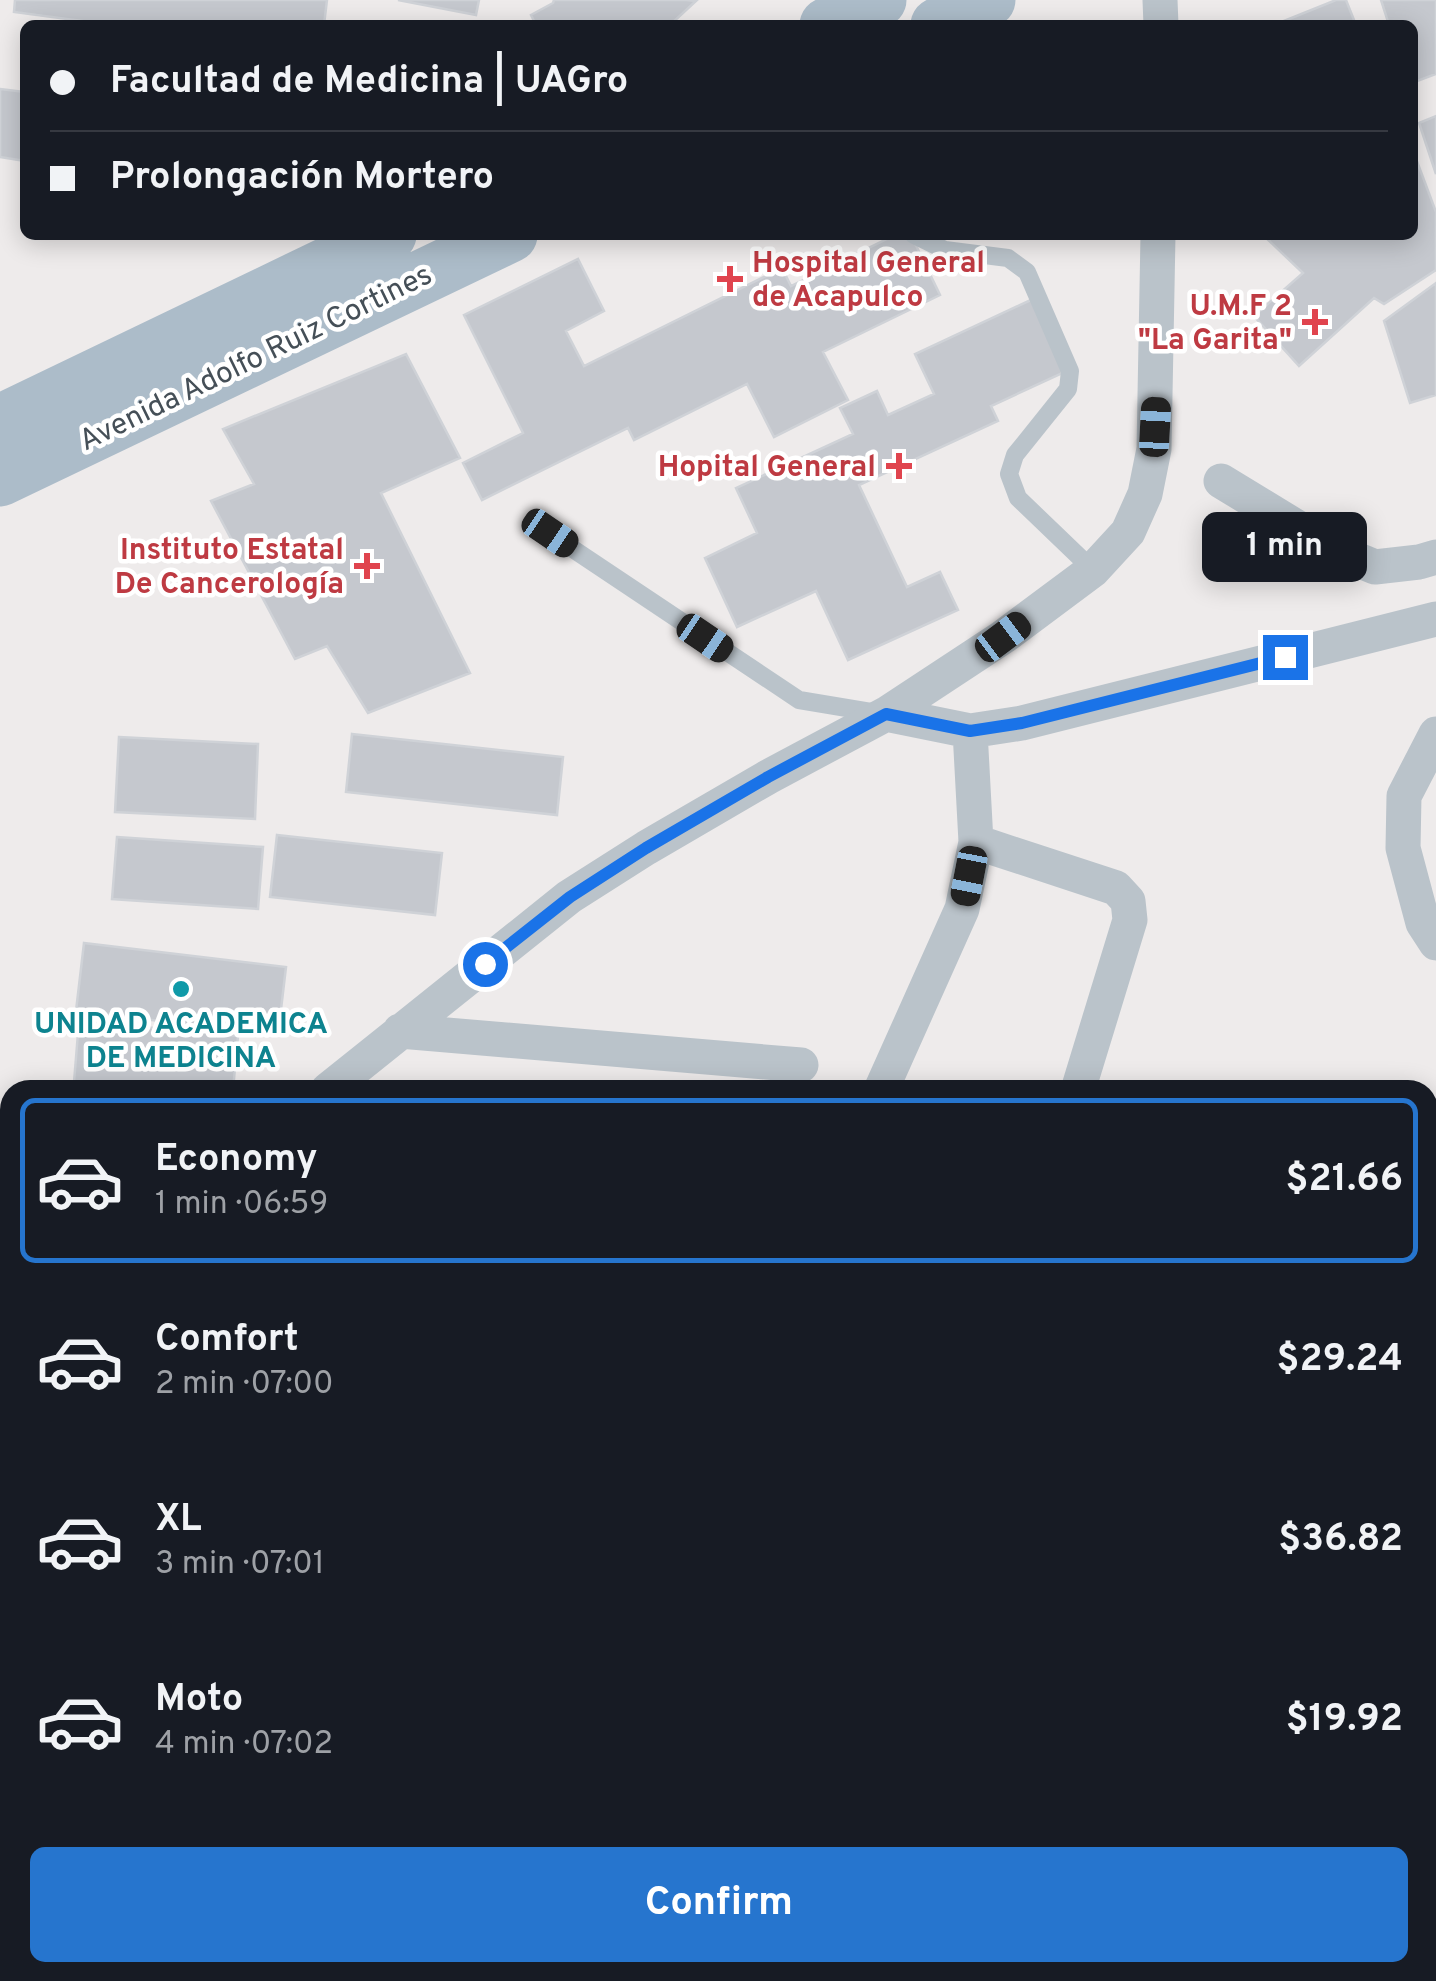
<!DOCTYPE html>
<html lang="en">
<head>
<meta charset="utf-8">
<style>
  :root { --surface:#171b24; --page:#242831; --text:#f1f3f6; --muted:#9ea1a6; --line:#363941; --accent:#2675ce }
  body { margin:0; font-family:Overpass,sans-serif; background:var(--page); color:var(--text); height:100vh; display:flex; flex-direction:column; font-size:38px; white-space:nowrap }
  * { box-sizing:border-box; margin:0 }
  p { font-size:32px; color:var(--muted) }
  .icon { flex:none; width:55px; height:55px; fill:none; stroke:currentColor; stroke-width:2; stroke-linecap:round; stroke-linejoin:round }
  .map { position:relative; flex:1; overflow:hidden }
  .side { position:absolute; left:0px; top:1080px; width:1438px; height:902px; display:flex; flex-direction:column; background:var(--surface); border-radius:30px 30px 0 0; box-shadow:0 5px 25px #0003 }
  .side>* { flex:none }
  .top-card { position:absolute; left:20px; top:20px; width:1398px; height:220px; border-radius:15px; box-shadow:0 5px 25px #0003; display:grid; align-content:center; height:220px; padding:0 30px; background:var(--surface) }
  .end { position:absolute; width:45px; height:45px; margin:-22px; border:12px solid #1a73e8; background:#fff; box-shadow:0 0 0 5px #fff }
  .from { border-radius:50% }
  .bubble { position:absolute; height:70px; border-radius:15px; background:var(--surface); box-shadow:0 5px 25px #0003; font-size:32px; font-weight:700; line-height:70px; text-align:center }
  .car { position:absolute; width:30px; height:60px; margin:-30px -15px; border-radius:12px; box-shadow:0 0 8px 2px #0007; background:linear-gradient(#222 24%,#8ab4d8 0 40%,#222 0 76%,#8ab4d8 0 86%,#222 0) }
  .top-card b { display:flex; align-items:center; gap:35px; height:95px; font-size:38px }
  .top-card b+b { border-top:2px solid var(--line) }
  .top-card i { width:25px; height:25px; background:var(--text) }
  ul { padding:18px 0 0; list-style:none }
  li { display:flex; align-items:center; gap:30px; height:165px; margin:0 20px 15px; padding:0 10px; border:5px solid transparent; border-radius:15px }
  li div { flex:1 }
  li b { display:block; font-size:38px }
  li em { font-style:normal; font-weight:700 }
  li.active { border-color:var(--accent) }
  li>.icon { width:90px; height:90px; stroke-width:1.5 }
  .cta { display:flex; gap:20px; margin-top:auto; padding:20px 30px }
  .cta a { flex:1; height:115px; border-radius:15px; background:var(--accent); color:#fff; font-size:40px; font-weight:700; line-height:115px; text-align:center }
  .map>svg:first-child { display:block }
  .building { fill:#c5c8ce; stroke:#cfd2d7; stroke-width:2.5 }
  .lines { fill:none; stroke-linecap:round; stroke-linejoin:round }
  .service { stroke:#bac3ca; stroke-width:18 }
  .minor { stroke:#bac3ca; stroke-width:35 }
  .primary { stroke:#acbcc9; stroke-width:55 }
  .route { stroke:#1a73e8; stroke-width:12 }
  .health-dot { fill:#e0444e; stroke:#fff; stroke-width:4 }
  .culture-dot { fill:#0f9aa8; stroke:#fff; stroke-width:4 }
  .labels { text-anchor:middle; stroke-width:9; stroke-linejoin:round; paint-order:stroke }
  .health-label { font-size:30px; font-weight:bold; fill:#be3a42; stroke:#fff; text-anchor:end }
  .street-label { font-size:30px; fill:#454f57; stroke:#fff }
  .culture-label { font-size:30px; font-weight:bold; fill:#0d838f; stroke:#fff }
</style>
</head>
<body>
<div class="map">
<svg width="1436" height="1981" viewBox="0 0 1436 1981">
  <rect width="100%" height="100%" fill="#eeebeb"/>
  <path class="building" d="M 15,0 L 327,0 L 324,25 L 112,25 L 14,12 Z
    M 398,0 L 479,0 L 476,15 Z
    M 554,0 L 686,0 L 696,1 L 670,25 L 536,25 L 531,15 L 553,3 Z
    M 1336,0 L 1346,0 L 1356,25 L 1274,25 Z
    M 1381,0 L 1436,0 L 1436,74 L 1412,83 L 1412,25 L 1389,25 Z
    M 0,89 L 25,92 L 25,161 L 0,157 Z
    M 1436,116 L 1436,174 L 1419,123 Z
    M 1412,148 L 1436,212 L 1436,270 L 1384,304 L 1374,298 L 1299,366 L 1254,316 L 1303,273 L 1263,235 L 1412,235 Z
    M 895,235 L 911,235 L 940,295 L 823,352 L 848,400 L 774,437 L 747,384 L 634,440 L 628,428 L 482,500 L 463,463 L 523,433 L 464,315 L 578,259 L 604,311 L 566,331 L 584,366 L 782,268 L 791,286 Z
    M 1436,283 L 1436,395 L 1410,403 L 1384,321 Z
    M 1033,299 L 1067,371 L 991,406 L 998,421 L 859,485 L 907,587 L 940,572 L 958,610 L 848,660 L 816,591 L 737,627 L 705,558 L 757,533 L 736,488 L 853,434 L 840,408 L 877,391 L 888,415 L 934,394 L 915,354 Z
    M 406,354 L 460,458 L 381,493 L 470,673 L 368,713 L 327,646 L 295,659 L 211,501 L 254,484 L 223,429 Z
    M 352,734 L 563,757 L 557,815 L 346,792 Z
    M 119,737 L 258,744 L 255,819 L 115,812 Z
    M 277,835 L 442,853 L 435,915 L 270,897 Z
    M 117,837 L 263,847 L 258,909 L 112,899 Z
    M 84,943 L 286,967 L 278,1035 L 76,1011 Z
    M 79,1021 L 238,1036 L 233,1090 L 160,1090 L 74,1082 Z"/>
  <g class="lines">
    <path class="service" d="M 914,235 L 945,250 L 1008,258 L 1027,272 L 1070,371 L 1068,389 L 1015,455 L 1009,474 L 1018,498 L 1093,570
      M 549,533 L 799,700 L 877,713"/>
    <path class="minor" d="M 1160,0 L 1161,25
      M 1221,481 L 1336,551 L 1375,567 L 1419,562 L 1436,557
      M 886,714 L 970,731 L 1022,723 L 1436,619
      M 1436,734 L 1404,796 L 1403,848 L 1423,923 L 1436,943
      M 976,842 L 1116,888 L 1128,901 L 1130,920 L 1078,1090
      M 400,1031 L 801,1065
      M 328,1090 L 569,897 L 646,848 L 768,777 L 886,714 L 1003,637 L 1093,570 L 1128,532 L 1145,494 L 1154,449 L 1158,235
      M 881,1090 L 962,909 L 976,842 L 970,731
      M 0,1364 L 10,1356
      M 0,1523 L 10,1524
      M 1428,1575 L 1436,1578
      M 0,1742 L 10,1746
      M 1428,1781 L 1436,1784
      M 0,1906 L 10,1914
      M 83,1972 L 87,1981
      M 135,1972 L 157,1981
      M 617,1972 L 631,1981
      M 889,1972 L 910,1981
      M 1404,1972 L 1425,1981
      M 796,1981 L 833,1972"/>
    <path class="primary" d="M 827,25 L 879,0
      M 938,25 L 988,0
      M 0,422 L 389,235
      M 0,479 L 510,235"/>
  </g>
  <g class="lines">
    <path class="route" d="M 485,964 L 570,897 L 646,848 L 768,777 L 886,714 L 970,731 L 1022,723 L 1285,657"/>
  </g>
  <g class="health-dot">
    <path d="M725 264h10v10h10v10h-10v10h-10v-10h-10v-10h10z"/>
    <path d="M1310 307h10v10h10v10h-10v10h-10v-10h-10v-10h10z"/>
    <path d="M894 451h10v10h10v10h-10v10h-10v-10h-10v-10h10z"/>
    <path d="M362 551h10v10h10v10h-10v10h-10v-10h-10v-10h10z"/>
  </g>
  <circle class="culture-dot" cx="181" cy="989" r="10"/>
  <g class="labels">
    <g class="health-label">
      <text x="752" y="272" text-anchor="start">Hospital General<tspan x="752" dy="34">de Acapulco</tspan></text>
      <text x="1292" y="315">U.M.F 2<tspan x="1292" dy="34">"La Garita"</tspan></text>
      <text x="876" y="476">Hopital General</text>
      <text x="344" y="559">Instituto Estatal<tspan x="344" dy="34">De Cancerología</tspan></text>
    </g>
    <g class="street-label">
      <text transform="translate(255 357) rotate(-26)" y="10">Avenida Adolfo Ruiz Cortines</text>
    </g>
    <g class="culture-label">
      <text x="181" y="1033">UNIDAD ACADEMICA<tspan x="181" dy="34">DE MEDICINA</tspan></text>
    </g>
  </g>
</svg>
<i class="end from" style="left:485px;top:964px"></i>
<i class="end" style="left:1285px;top:657px"></i>
<div class="bubble" style="left:1202px;top:512px;width:165px">1 min</div>
<i class="car" style="left:1155px;top:427px;rotate:3deg"></i>
<i class="car" style="left:550px;top:533px;rotate:124deg"></i>
<i class="car" style="left:1003px;top:637px;rotate:53deg"></i>
<i class="car" style="left:705px;top:638px;rotate:124deg"></i>
<i class="car" style="left:969px;top:876px;rotate:191deg"></i>
<div class="top-card">
<b><i class="from"></i>Facultad de Medicina | UAGro</b>
<b><i></i>Prolongación Mortero</b>
</div>
<section class="side">
<ul>
<li class="active"><svg class="icon" aria-label="car" viewBox="0 0 24 24"><path d="M5 17H2v-5l4-1 3-4h7l3 4 3 1v5h-3M9 17h6M6 11h13"/><circle cx="7" cy="17" r="2"/><circle cx="17" cy="17" r="2"/></svg><div><b>Economy</b><p>1 min · 06:59</p></div><em>$21.66</em></li>
<li><svg class="icon" aria-label="car" viewBox="0 0 24 24"><path d="M5 17H2v-5l4-1 3-4h7l3 4 3 1v5h-3M9 17h6M6 11h13"/><circle cx="7" cy="17" r="2"/><circle cx="17" cy="17" r="2"/></svg><div><b>Comfort</b><p>2 min · 07:00</p></div><em>$29.24</em></li>
<li><svg class="icon" aria-label="car" viewBox="0 0 24 24"><path d="M5 17H2v-5l4-1 3-4h7l3 4 3 1v5h-3M9 17h6M6 11h13"/><circle cx="7" cy="17" r="2"/><circle cx="17" cy="17" r="2"/></svg><div><b>XL</b><p>3 min · 07:01</p></div><em>$36.82</em></li>
<li><svg class="icon" aria-label="car" viewBox="0 0 24 24"><path d="M5 17H2v-5l4-1 3-4h7l3 4 3 1v5h-3M9 17h6M6 11h13"/><circle cx="7" cy="17" r="2"/><circle cx="17" cy="17" r="2"/></svg><div><b>Moto</b><p>4 min · 07:02</p></div><em>$19.92</em></li>
</ul>
<div class="cta"><a>Confirm</a></div>
</section>
</div>
</body>
</html>
